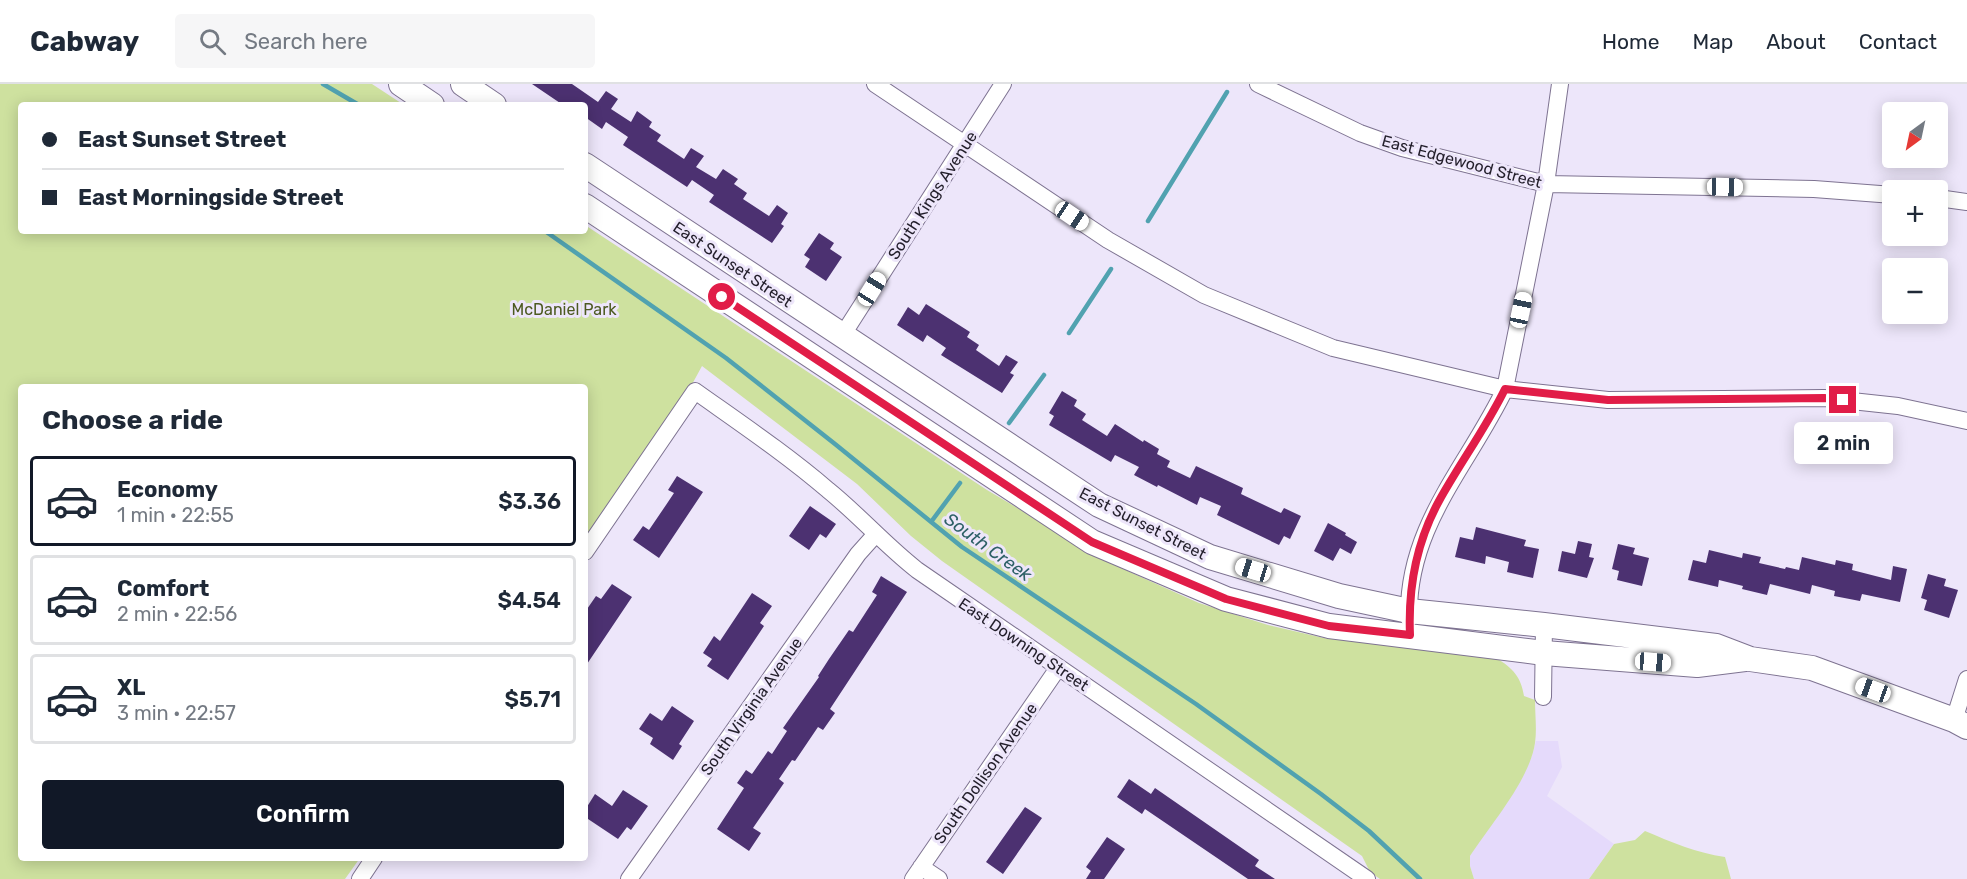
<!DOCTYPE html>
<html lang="en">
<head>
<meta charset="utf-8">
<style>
  :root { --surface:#fff; --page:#f6f6f7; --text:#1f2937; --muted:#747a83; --line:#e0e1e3; --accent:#111827 }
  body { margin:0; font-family:Rubik,sans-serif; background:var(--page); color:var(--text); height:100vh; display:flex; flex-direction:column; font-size:22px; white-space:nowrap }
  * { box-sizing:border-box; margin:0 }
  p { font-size:20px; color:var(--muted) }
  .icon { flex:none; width:33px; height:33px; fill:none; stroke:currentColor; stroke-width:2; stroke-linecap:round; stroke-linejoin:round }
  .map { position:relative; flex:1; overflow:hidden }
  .details { position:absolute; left:18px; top:300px; width:570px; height:477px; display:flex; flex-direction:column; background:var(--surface); border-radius:6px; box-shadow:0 3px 15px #0003 }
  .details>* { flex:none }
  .guide { position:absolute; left:18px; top:18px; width:570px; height:132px; border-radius:6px; box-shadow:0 3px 15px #0003; display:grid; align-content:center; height:132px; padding:0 24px; background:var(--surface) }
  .needle { width:39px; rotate:213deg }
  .controls { position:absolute; left:1882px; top:18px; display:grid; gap:12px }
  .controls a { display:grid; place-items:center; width:66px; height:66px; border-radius:6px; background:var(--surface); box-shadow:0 3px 15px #0003; font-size:30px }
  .end { position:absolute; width:27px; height:27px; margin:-14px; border:8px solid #e11d48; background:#fff; box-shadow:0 0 0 3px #fff }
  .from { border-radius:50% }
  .bubble { position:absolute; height:42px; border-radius:6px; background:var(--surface); box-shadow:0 3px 15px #0003; font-size:20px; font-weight:600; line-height:42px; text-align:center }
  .car { position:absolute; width:18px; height:36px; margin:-18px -9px; border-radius:8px; box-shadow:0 0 4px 2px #0007; background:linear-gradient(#fff 24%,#345 0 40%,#fff 0 76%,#345 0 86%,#fff 0) }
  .guide b { display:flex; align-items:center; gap:21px; height:57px; font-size:22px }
  .guide b+b { border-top:2px solid var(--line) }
  .guide i { width:15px; height:15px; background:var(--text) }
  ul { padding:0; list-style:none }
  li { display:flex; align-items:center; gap:18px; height:90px; margin:0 12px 9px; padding:0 12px; border:3px solid var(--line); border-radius:6px }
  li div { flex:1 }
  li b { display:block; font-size:22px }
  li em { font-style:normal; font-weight:600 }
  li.active { border-color:var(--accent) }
  li>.icon { width:54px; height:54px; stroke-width:1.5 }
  h2 { padding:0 24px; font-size:27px; line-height:72px }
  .cta { display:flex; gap:12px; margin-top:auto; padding:12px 24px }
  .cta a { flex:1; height:69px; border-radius:6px; background:var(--accent); color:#fff; font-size:24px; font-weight:600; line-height:69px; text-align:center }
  header { display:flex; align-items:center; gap:36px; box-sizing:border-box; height:84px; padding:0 30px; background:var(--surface); border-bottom:2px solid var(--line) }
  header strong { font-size:28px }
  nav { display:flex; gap:33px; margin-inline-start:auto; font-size:21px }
  .search { width:420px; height:54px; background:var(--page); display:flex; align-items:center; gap:15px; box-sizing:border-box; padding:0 21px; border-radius:6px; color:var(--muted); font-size:22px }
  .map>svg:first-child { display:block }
  .built { fill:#e5dafb }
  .green { fill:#cee19f }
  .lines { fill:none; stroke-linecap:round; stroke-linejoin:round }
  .stream { stroke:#51a2b0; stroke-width:4.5 }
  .building { fill:#4c3171 }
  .street-casing { stroke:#7e7391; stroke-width:18 }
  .secondary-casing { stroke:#7e7391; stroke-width:26 }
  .street { stroke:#fff; stroke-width:16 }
  .secondary { stroke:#fff; stroke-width:24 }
  .route { stroke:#e11d48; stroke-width:8 }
  .labels { text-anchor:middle; stroke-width:6; stroke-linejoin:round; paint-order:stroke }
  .street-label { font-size:16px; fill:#221e2a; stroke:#ede6fa }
  .park-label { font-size:16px; fill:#4c5a20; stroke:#ede6fa }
  .water-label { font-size:18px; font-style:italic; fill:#2e6167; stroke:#ede6fa }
</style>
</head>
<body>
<header>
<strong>Cabway</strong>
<div class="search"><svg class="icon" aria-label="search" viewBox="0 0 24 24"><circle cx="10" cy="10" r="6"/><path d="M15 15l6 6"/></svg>Search here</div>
<nav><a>Home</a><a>Map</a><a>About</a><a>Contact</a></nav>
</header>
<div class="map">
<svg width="1967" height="795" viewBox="0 0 1967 795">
  <rect width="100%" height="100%" fill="#ede6fa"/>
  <path class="built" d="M 1536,657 L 1558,657 L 1562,683 L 1547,712 L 1614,760 L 1589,795 L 1474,795 L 1470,782 L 1470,772 L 1532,672 Z"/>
  <path class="green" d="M 0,0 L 372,0 L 404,21 L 21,21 L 21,147 L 585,147 L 585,141 L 987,406 L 1097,471 L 1132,489 L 1199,519 L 1268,541 L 1324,554 L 1496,574 C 1513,584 1521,593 1524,612 L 1535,616 C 1535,630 1537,645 1535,659 C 1530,695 1491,740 1470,772 L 1470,782 L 1474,795 L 1380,795 L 1370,788 L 1362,772 L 942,477 L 911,452 L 857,400 L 702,282 L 690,304 L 585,453 L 585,303 L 21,303 L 21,774 L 360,774 L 345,795 L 0,795 Z
    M 1645,747 C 1671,758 1697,769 1725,773 L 1731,795 L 1589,795 L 1614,760 L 1635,756 Z"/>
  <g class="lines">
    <path class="stream" d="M 323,0 L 359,21
      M 1148,137 L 1227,8
      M 545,147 L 726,274 L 835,360 L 962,463 L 1196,620 L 1321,710 L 1369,747 L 1420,795
      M 1069,249 L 1111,185
      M 1009,339 L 1044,291
      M 931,438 L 960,399"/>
  </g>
  <path class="building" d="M 532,0 L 572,0 L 598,18 L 606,7 L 618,15 L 611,25 L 631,38 L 637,27 L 652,38 L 649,43 L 661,51 L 657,57 L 684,75 L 691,64 L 704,72 L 696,83 L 716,95 L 723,85 L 738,95 L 734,100 L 747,109 L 743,115 L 769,132 L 777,121 L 788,129 L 781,140 L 784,142 L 772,159 L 709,118 L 714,111 L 692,96 L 687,103 L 623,61 L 628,53 L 606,38 L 602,45 L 585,33 L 585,21 L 563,21 Z
    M 819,149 L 834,159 L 830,165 L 842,173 L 826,197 L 805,183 L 810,175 L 804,171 Z
    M 926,220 L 970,248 L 967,253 L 979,261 L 976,266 L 999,282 L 1006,271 L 1018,278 L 1010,289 L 1014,291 L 1002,309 L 941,271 L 946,264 L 927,251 L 923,258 L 897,241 L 908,223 L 919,231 Z
    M 1062,307 L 1077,316 L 1074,322 L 1086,330 L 1082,336 L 1107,352 L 1115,340 L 1143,358 L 1144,356 L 1159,365 L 1157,370 L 1170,377 L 1167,383 L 1190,394 L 1196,382 L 1243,404 L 1241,410 L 1281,429 L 1284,424 L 1301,432 L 1290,455 L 1284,452 L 1279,461 L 1217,431 L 1221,422 L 1200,413 L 1197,421 L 1158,401 L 1157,403 L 1134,391 L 1139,383 L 1115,371 L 1111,378 L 1049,341 L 1054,332 L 1049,329 Z
    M 677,392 L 703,408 L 659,474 L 633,456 L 643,442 L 649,446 L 666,421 L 674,409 L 668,406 Z
    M 810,422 L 836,440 L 826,454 L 820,450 L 809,466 L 789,452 Z
    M 1328,439 L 1346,449 L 1345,451 L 1357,458 L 1351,470 L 1340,464 L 1333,477 L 1314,467 Z
    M 1476,443 L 1526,456 L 1524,462 L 1539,465 L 1533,494 L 1507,488 L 1509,478 L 1486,472 L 1485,480 L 1455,473 L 1460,453 L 1473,456 Z
    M 1578,457 L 1592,460 L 1589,473 L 1594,474 L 1587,494 L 1558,487 L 1562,467 L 1575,470 Z
    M 1618,460 L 1635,464 L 1633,470 L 1649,474 L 1642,502 L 1617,496 L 1619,487 L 1612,485 Z
    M 1709,466 L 1742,474 L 1743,469 L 1761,473 L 1759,479 L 1785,485 L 1786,483 L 1799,486 L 1802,473 L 1835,481 L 1836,476 L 1853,480 L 1852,486 L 1891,496 L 1893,482 L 1907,485 L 1900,518 L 1862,510 L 1860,517 L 1834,512 L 1835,507 L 1812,501 L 1810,510 L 1770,500 L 1767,511 L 1742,505 L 1743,502 L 1719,496 L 1718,503 L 1688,496 L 1693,476 L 1706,479 Z
    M 1928,490 L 1946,495 L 1944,502 L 1958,506 L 1949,534 L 1924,526 L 1927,516 L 1921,514 Z
    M 881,492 L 907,508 L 830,625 L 835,629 L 823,646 L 818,643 L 795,677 L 792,676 L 779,695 L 784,699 L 753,744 L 761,749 L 749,767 L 717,745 L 744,704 L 737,699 L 746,686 L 752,690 L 768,667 L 772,670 L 787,647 L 783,644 L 819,593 L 818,592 L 829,575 L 849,546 L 853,548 L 877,511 L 872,508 Z
    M 612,500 L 632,513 L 585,583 L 585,528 L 596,512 L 601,515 Z
    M 752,509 L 772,522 L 760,539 L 764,542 L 728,596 L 707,582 L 712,575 L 703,569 L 714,552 L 720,557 Z
    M 672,622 L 694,637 L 679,660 L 682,662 L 673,676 L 650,660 L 653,654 L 639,645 L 650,629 L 662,637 Z
    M 1129,695 L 1151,710 L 1155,704 L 1259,776 L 1255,782 L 1275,795 L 1248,795 L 1145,725 L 1142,730 L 1117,713 Z
    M 623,706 L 648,722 L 631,746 L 627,743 L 618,755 L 585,733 L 585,726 L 595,710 L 612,722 Z
    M 1025,723 L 1042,734 L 1003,790 L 986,778 Z
    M 1107,753 L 1125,765 L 1104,795 L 1086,795 L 1091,787 L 1086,783 Z"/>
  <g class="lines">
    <defs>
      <path id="street" d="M 875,0 L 1108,156 L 1204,211 L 1333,264 L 1505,305 L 1608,316 L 1824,314 L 1898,322 L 1967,337
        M 1258,0 L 1360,49 L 1402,64 L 1546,100 L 1814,105 L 1893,111
        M 1938,114 L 1967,118
        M 842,252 L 1003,0
        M 585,468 L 695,307 C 740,339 786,370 828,406 C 859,431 885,461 917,486 L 1367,795
        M 1409,535 C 1406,443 1468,382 1505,305 L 1546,100 L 1560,0
        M 1543,613 L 1544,541
        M 1954,636 L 1967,595
        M 921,783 L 939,795
        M 360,795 L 374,774
        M 629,795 L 858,470 L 875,451
        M 913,795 L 1058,584"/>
      <path id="secondary" d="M 401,0 L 432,21
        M 463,0 L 494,21
        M 585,81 L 1099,421 L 1210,473 L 1339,512 L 1409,527 L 1544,541 L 1716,562 L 1750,575 L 1812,584 L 1954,636 L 1967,643
        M 585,122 L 1092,458 L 1226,515 L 1329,542 L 1544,569 L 1697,581 L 1745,575"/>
    </defs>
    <use href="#street" class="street-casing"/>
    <use href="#secondary" class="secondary-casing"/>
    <use href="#street" class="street"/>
    <use href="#secondary" class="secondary"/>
  </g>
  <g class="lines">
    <path class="route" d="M 722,213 L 1092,458 L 1226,515 L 1329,542 L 1410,551 C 1408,504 1416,459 1439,417 C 1460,379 1486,344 1505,305 L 1608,316 L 1824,314 L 1843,316"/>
  </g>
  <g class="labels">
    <g class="street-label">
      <text transform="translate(1462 77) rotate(15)" y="6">East Edgewood Street</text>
      <text transform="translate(932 111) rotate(-57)" y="6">South Kings Avenue</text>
      <text transform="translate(733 180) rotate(34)" y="6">East Sunset Street</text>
      <text transform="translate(1143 439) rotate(27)" y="6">East Sunset Street</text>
      <text transform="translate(1024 560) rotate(34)" y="6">East Downing Street</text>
      <text transform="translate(751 622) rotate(-55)" y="6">South Virginia Avenue</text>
      <text transform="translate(985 689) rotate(-55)" y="6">South Dollison Avenue</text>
    </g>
    <g class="park-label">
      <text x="564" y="231">McDaniel Park</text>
    </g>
    <g class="water-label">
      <text transform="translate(988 463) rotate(36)" y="6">South Creek</text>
    </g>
  </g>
</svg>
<div class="controls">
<a><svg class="needle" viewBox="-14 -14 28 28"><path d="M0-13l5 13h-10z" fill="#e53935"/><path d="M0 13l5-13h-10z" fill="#747a83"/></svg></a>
<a>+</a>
<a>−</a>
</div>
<i class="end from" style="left:722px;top:213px"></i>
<i class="end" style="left:1843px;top:316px"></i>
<div class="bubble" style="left:1794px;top:338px;width:99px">2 min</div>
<i class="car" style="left:1725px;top:103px;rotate:91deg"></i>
<i class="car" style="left:1072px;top:132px;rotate:124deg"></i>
<i class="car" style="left:872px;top:205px;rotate:32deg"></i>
<i class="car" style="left:1521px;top:226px;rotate:12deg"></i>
<i class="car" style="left:1253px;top:486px;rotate:287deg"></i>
<i class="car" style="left:1653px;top:578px;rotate:94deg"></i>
<i class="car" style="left:1873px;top:606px;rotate:290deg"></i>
<div class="guide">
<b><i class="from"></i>East Sunset Street</b>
<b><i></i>East Morningside Street</b>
</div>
<section class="details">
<h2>Choose a ride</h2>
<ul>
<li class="active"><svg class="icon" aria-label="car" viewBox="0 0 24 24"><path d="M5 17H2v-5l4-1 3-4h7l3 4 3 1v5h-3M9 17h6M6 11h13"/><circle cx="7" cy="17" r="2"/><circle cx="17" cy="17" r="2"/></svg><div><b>Economy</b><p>1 min · 22:55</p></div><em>$3.36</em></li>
<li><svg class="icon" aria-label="car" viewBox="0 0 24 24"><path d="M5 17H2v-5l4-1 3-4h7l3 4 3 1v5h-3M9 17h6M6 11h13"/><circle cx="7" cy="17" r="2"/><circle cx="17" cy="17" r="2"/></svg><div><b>Comfort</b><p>2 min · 22:56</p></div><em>$4.54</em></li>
<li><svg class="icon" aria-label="car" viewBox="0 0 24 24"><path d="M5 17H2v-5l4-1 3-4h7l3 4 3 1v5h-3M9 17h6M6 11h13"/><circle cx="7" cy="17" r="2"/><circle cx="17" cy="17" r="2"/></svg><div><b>XL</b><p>3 min · 22:57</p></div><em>$5.71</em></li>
</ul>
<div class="cta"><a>Confirm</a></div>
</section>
</div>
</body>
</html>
